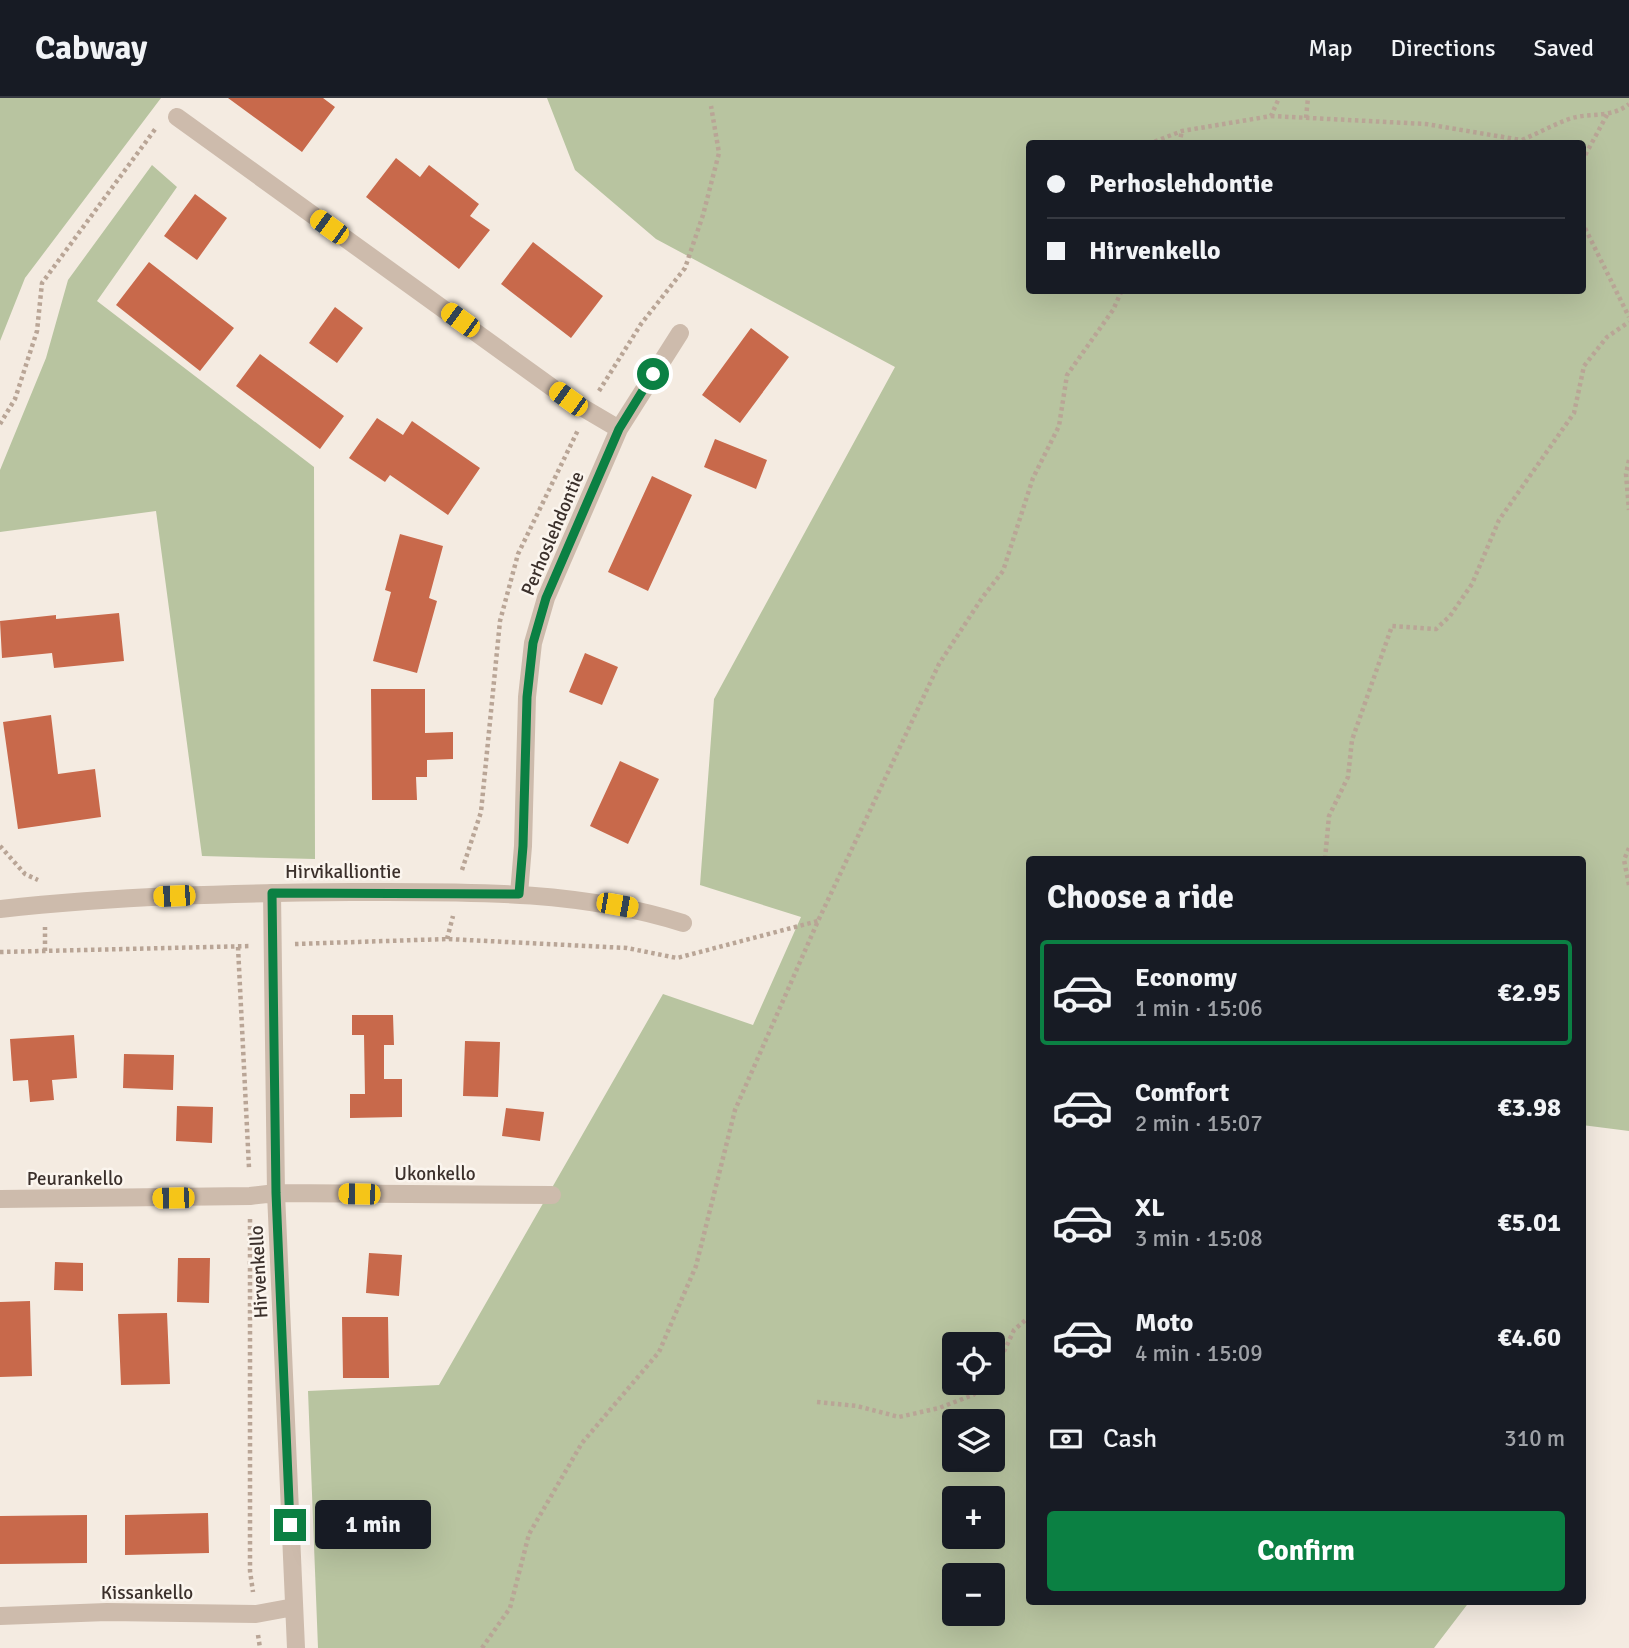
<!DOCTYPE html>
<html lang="en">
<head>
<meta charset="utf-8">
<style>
  :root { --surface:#171b24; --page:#20242c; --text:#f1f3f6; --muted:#9ea1a6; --line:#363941; --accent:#0b8043 }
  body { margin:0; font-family:Signika,sans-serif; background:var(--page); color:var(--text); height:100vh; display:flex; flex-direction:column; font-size:26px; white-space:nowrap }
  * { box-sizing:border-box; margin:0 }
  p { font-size:23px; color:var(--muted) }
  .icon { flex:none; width:38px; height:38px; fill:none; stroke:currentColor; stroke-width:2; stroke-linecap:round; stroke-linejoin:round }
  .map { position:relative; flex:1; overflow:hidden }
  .panel { position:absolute; left:1026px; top:758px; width:560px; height:749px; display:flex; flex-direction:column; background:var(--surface); border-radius:7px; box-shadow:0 7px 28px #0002 }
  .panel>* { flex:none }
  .top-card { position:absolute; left:1026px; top:42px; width:560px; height:154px; border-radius:7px; box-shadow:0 7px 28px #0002; display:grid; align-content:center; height:154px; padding:0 21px; background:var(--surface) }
  .buttons { position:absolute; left:942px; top:1234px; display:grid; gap:14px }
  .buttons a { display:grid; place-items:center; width:63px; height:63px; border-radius:7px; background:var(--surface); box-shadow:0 7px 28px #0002; font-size:35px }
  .end { position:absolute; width:32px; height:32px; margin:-16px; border:9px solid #0b8043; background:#fff; box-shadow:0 0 0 4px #fff }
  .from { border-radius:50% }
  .bubble { position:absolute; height:49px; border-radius:7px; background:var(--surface); box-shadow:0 7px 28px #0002; font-size:23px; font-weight:800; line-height:49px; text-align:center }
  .car { position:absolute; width:21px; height:42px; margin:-21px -10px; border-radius:9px; box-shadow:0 0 5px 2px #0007; background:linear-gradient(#f5c518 24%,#345 0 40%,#f5c518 0 76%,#345 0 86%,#f5c518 0) }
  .top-card b { display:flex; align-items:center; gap:24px; height:66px; font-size:26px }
  .top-card b+b { border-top:2px solid var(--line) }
  .top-card i { width:18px; height:18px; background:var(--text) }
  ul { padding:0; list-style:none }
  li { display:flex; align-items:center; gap:21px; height:105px; margin:0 14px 10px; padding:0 7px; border:4px solid transparent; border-radius:7px }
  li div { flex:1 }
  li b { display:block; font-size:26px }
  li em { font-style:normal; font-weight:800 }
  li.selected { border-color:var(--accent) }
  li>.icon { width:63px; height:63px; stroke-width:1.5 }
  h2 { padding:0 21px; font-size:32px; line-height:84px }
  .pay { display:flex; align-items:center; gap:18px; height:77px; padding:0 21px; font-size:26px }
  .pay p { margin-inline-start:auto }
  .button { display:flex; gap:14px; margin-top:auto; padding:14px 21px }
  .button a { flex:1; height:80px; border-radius:7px; background:var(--accent); color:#fff; font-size:28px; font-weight:800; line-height:80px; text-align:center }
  header { display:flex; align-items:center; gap:42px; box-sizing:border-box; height:98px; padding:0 35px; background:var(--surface); border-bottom:2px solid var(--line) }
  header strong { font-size:33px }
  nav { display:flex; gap:38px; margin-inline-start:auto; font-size:24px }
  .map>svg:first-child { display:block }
  .green { fill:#b8c4a0; fill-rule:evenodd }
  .building { fill:#c8694b }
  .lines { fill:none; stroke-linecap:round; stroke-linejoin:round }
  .path { stroke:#b9a596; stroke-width:4.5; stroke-dasharray:3.5 3.5; stroke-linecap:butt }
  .minor { stroke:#cdbbac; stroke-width:18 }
  .tertiary { stroke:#cdbbac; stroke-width:18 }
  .route { stroke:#0b8043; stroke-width:9 }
  .labels { text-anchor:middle; stroke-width:5; stroke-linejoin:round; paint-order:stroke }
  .street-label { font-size:19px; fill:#3b302b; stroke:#fbf5ee }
</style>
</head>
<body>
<header>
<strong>Cabway</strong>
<nav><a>Map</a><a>Directions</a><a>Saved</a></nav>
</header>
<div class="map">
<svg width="1629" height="1550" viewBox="0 0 1629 1550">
  <rect width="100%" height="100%" fill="#f4ebe1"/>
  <path class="green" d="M 0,0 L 161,0 L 25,180 L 0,243 Z
    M 547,0 L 1629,0 L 1629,1033 L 1582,1027 L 1582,761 L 1029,761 L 1029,1503 L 1470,1503 L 1434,1550 L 318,1550 L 308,1293 L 439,1287 L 663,896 L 753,927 L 801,819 L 700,787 L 714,601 L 895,269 L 656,141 L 575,72 ZM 1029,46 L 1582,46 L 1582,192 L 1029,192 ZM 954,1246 L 992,1246 L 992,1284 L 954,1284 ZM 954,1323 L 992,1323 L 992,1362 L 954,1362 ZM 954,1400 L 992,1400 L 992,1438 L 954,1438 ZM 954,1477 L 992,1477 L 992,1516 L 954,1516 Z
    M 152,67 L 177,89 L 97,203 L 314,369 L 315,761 L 202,758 L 156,413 L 0,434 L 0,372 L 46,260 L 68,182 Z"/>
  <path class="building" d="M 228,0 L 323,0 L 335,9 L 302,54 Z
    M 396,60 L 420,79 L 429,67 L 479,106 L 470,118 L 490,132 L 459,171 L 366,99 Z
    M 195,96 L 227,120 L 197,162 L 164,138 Z
    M 533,144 L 603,198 L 571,240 L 501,186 Z
    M 149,164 L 234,230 L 200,273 L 116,207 Z
    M 335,209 L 363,230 L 337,265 L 309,245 Z
    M 751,230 L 789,259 L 740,325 L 702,297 Z
    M 260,256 L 344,318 L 320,351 L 236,288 Z
    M 377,320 L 403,337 L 412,323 L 480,370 L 448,417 L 390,377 L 385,384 L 349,360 Z
    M 715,341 L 767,362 L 756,391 L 704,369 Z
    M 652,378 L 692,397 L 648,493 L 608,474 Z
    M 400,436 L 443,448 L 429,500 L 437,503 L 417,575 L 373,563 L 391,494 L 385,492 Z
    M 119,515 L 124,563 L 54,570 L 52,555 L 2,560 L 0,523 L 56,517 L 56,521 Z
    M 585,555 L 618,569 L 602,607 L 569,594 Z
    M 371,591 L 425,591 L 425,635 L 453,634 L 453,661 L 427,662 L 427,679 L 416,679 L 417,702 L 372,702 Z
    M 51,617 L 58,676 L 95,671 L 101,719 L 18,731 L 3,624 Z
    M 620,663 L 659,681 L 628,746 L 590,728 Z
    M 352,917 L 393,917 L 394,947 L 384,947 L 384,981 L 402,981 L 402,1019 L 350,1020 L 350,996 L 365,996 L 364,937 L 352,937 Z
    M 74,937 L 77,980 L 52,982 L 54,1002 L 30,1004 L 28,982 L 13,983 L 10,941 Z
    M 465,943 L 500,944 L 498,999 L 463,998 Z
    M 124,956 L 174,957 L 173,992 L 123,990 Z
    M 177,1008 L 213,1009 L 212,1045 L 176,1043 Z
    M 506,1010 L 544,1014 L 540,1043 L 502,1038 Z
    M 369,1155 L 402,1157 L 399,1198 L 366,1195 Z
    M 178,1160 L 210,1160 L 209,1205 L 177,1204 Z
    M 55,1164 L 83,1165 L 83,1193 L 54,1192 Z
    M 30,1203 L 32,1278 L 0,1279 L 0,1204 Z
    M 167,1215 L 170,1286 L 121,1287 L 118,1216 Z
    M 342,1219 L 388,1219 L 389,1280 L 343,1280 Z
    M 208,1415 L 209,1455 L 125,1457 L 125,1417 Z
    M 87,1417 L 87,1465 L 0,1466 L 0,1418 Z"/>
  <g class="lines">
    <path class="path" d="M 1271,18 L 1426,26 L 1521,42 L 1527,46
      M 1306,20 L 1308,0
      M 1522,42 C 1538,35 1553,27 1569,21 C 1589,14 1610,21 1629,6
      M 1148,46 L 1182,33 L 1271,18 L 1279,0
      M 1179,46 L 1182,33
      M 1582,63 L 1608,15
      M 1582,124 L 1629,219
      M 599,293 L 641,226 L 685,170 L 703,117 L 719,55 L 711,8
      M 0,326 L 15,301 L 37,233 L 42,185 L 156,30
      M 1629,362 L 1626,376 L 1629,412
      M 0,748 L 25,776 L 38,782
      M 1629,750 L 1624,762 L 1629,787
      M 1325,761 L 1329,718 L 1348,679 L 1352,642 L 1392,528 L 1436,531 L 1450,518 L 1472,486 L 1499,422 L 1574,315 L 1584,268 L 1607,239 L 1629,224
      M 462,772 L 481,714 L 500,523 L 518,456 L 578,332
      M 447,841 L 453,818
      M 295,846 L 447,841 L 627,850 L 677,860 L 818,823
      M 238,849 L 249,1070
      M 45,853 L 45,829
      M 0,854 L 251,848
      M 250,1121 L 250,1473 L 253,1494
      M 992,1279 L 1014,1232 L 1029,1219
      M 817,1304 L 857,1308 L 899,1319 L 939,1310 L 973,1297 L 988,1284
      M 258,1537 L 260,1550
      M 482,1550 L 510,1510 L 529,1436 L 582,1345 L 659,1254 L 696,1168 L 735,1012 L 818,823 L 939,566 L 982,500 L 1003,473 L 1033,380 L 1059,328 L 1067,277 L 1113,212 L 1122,192"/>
    <path class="minor" d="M 177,19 L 568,301 L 619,331
      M 272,795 L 276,1095 L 296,1550
      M 519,796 L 523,748 L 527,599 L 533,545 L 546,500 L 619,331 L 680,235
      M 0,1101 L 250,1098 L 276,1095 L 552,1097
      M 0,1518 L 107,1514 L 256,1516 L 294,1509"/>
    <path class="tertiary" d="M 0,811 C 116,798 234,795 351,794 C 463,794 576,791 683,825"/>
  </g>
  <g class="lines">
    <path class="route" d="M 290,1427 L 276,1095 L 272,795 L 519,796 L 523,748 L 527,599 L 533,545 L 546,500 L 619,331 L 653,276"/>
  </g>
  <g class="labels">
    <g class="street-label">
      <text transform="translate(552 435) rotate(-67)" y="7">Perhoslehdontie</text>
      <text x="343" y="780">Hirvikalliontie</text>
      <text x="435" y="1082">Ukonkello</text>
      <text x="75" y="1087">Peurankello</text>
      <text transform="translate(258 1174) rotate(-93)" y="7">Hirvenkello</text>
      <text x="147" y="1501">Kissankello</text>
    </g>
  </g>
</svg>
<div class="buttons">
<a><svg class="icon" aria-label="locate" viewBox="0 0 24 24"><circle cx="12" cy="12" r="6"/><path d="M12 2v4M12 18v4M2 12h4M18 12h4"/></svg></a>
<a><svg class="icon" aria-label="layers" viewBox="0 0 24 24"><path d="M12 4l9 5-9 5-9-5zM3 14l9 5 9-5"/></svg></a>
<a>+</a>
<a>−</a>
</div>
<i class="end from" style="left:653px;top:276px"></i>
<i class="end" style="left:290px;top:1427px"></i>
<div class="bubble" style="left:315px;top:1402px;width:116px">1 min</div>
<i class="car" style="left:329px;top:129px;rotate:306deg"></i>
<i class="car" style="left:460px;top:222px;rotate:306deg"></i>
<i class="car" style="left:568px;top:301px;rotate:306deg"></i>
<i class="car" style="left:174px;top:798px;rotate:268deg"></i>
<i class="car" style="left:617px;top:807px;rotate:100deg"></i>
<i class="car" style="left:359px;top:1096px;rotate:271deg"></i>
<i class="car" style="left:173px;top:1100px;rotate:269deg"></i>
<div class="top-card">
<b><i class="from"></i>Perhoslehdontie</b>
<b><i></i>Hirvenkello</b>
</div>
<section class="panel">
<h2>Choose a ride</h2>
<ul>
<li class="selected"><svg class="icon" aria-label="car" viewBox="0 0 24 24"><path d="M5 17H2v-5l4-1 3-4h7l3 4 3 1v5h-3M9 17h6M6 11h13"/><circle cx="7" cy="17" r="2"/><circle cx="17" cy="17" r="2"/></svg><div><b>Economy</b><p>1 min · 15:06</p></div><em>€2.95</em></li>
<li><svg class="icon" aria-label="car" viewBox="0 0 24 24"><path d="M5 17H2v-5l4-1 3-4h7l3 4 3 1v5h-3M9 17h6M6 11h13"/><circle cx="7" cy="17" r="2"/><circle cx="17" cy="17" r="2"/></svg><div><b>Comfort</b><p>2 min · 15:07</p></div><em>€3.98</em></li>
<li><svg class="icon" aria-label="car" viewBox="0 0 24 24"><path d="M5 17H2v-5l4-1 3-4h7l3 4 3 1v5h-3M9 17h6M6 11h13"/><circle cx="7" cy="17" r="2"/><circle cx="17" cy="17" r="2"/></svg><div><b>XL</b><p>3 min · 15:08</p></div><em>€5.01</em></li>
<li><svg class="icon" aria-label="car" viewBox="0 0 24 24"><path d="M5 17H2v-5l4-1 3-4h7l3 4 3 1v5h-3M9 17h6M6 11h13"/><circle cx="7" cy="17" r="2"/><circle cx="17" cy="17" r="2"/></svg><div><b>Moto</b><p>4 min · 15:09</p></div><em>€4.60</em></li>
</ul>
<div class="pay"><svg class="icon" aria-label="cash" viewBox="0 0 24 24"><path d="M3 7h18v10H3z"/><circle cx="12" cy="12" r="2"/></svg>Cash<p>310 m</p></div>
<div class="button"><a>Confirm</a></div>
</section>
</div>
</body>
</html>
